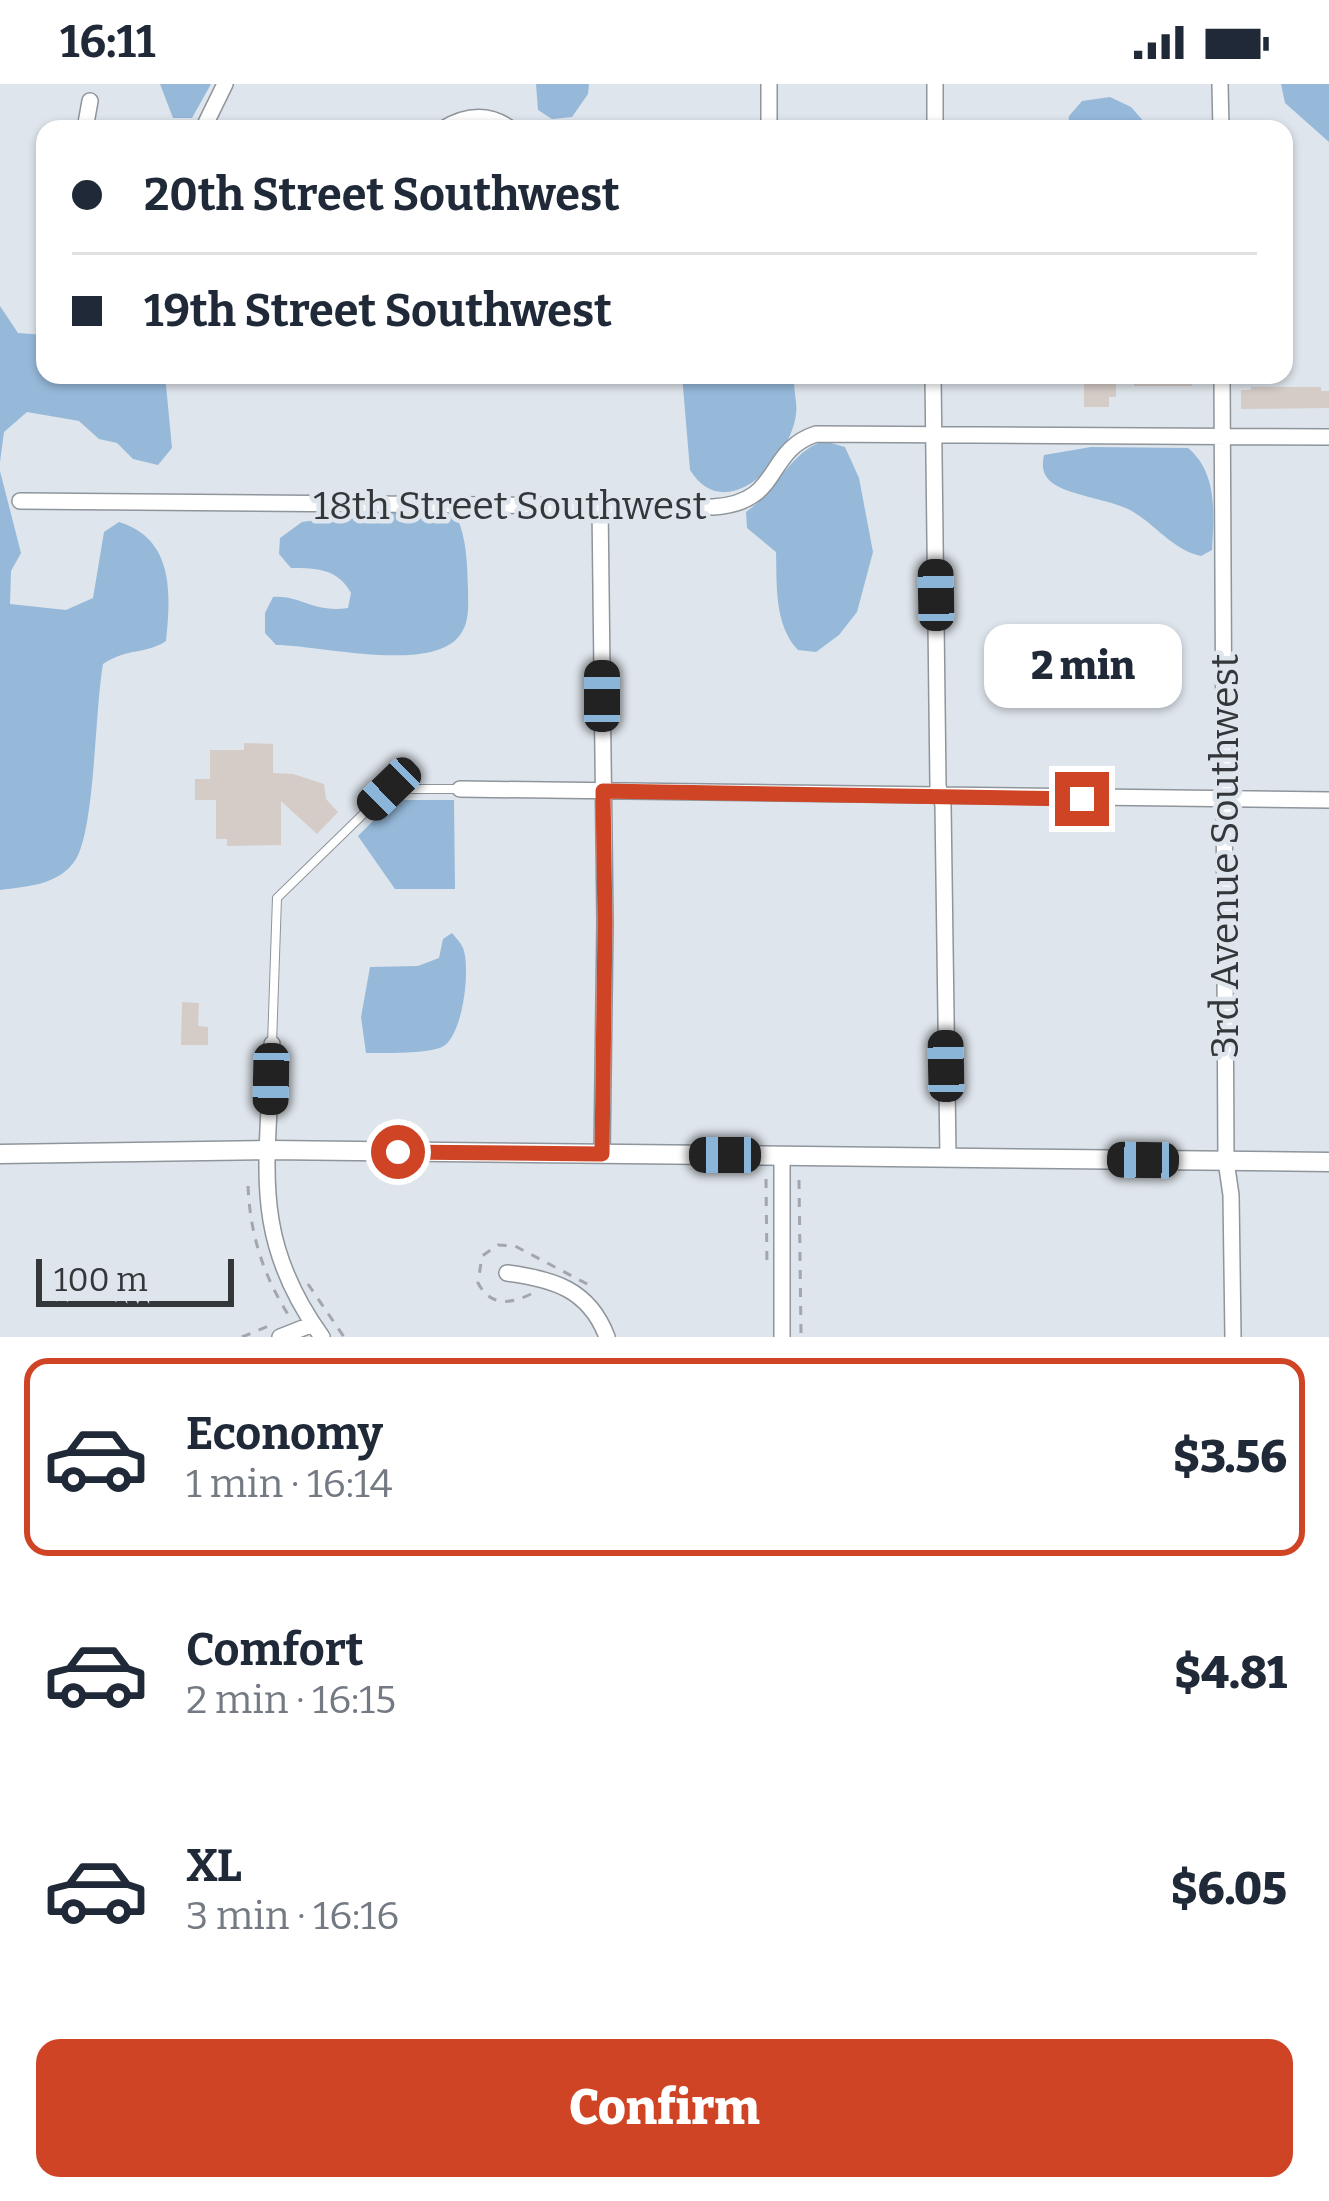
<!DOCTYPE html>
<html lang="en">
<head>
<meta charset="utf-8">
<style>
  :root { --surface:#fff; --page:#f6f6f7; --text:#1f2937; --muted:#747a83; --line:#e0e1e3; --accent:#cf4424 }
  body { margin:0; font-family:Bitter,serif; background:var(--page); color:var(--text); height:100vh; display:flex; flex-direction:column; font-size:45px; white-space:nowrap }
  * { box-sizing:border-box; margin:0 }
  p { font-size:39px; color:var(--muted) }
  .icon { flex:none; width:66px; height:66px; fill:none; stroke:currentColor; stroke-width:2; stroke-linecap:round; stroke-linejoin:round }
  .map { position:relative; height:1253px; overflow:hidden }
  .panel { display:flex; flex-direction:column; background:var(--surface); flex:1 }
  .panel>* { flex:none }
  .guide { position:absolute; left:36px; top:36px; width:1257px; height:264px; border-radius:24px; box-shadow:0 3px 9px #0004; display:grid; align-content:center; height:264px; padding:0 36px; background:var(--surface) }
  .scale { position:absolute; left:36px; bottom:30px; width:198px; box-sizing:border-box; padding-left:12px; border:6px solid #34373a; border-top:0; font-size:33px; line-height:42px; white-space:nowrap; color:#34373a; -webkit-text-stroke:9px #dee5ec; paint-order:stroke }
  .end { position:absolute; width:54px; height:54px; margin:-27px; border:15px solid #cf4424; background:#fff; box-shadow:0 0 0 6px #fff }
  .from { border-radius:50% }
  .bubble { position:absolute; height:84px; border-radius:24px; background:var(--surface); box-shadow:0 3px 9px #0004; font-size:39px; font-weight:800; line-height:84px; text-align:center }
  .car { position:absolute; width:36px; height:72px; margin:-36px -18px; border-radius:15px; box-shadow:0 0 9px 3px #0007; background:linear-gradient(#222 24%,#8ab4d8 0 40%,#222 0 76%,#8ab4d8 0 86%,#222 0) }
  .guide b { display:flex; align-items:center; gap:42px; height:114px; font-size:45px }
  .guide b+b { border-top:3px solid var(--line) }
  .guide i { width:30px; height:30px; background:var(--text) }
  ul { padding:21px 0 0; list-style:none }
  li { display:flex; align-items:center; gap:36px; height:198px; margin:0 24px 18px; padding:0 12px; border:6px solid transparent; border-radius:24px }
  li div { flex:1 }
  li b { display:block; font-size:45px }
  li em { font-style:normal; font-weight:800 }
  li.active { border-color:var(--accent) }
  li>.icon { width:108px; height:108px; stroke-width:1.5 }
  .primary-button { display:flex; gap:24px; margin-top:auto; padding:24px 36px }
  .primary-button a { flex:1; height:138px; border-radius:24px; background:var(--accent); color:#fff; font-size:48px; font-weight:800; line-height:138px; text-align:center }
  .status { display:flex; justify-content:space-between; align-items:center; height:84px; padding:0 60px; background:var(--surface); direction:ltr }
  .status svg { height:33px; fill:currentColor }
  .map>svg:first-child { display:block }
  .green { fill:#96b9da }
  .building { fill:#d5ccc7 }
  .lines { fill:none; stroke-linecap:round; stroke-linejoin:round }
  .service-casing { stroke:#8e959b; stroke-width:10 }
  .minor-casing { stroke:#8e959b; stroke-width:18 }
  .tertiary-casing { stroke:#8e959b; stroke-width:21 }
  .path { stroke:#a1a7ac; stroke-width:3; stroke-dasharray:9 9; stroke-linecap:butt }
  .service { stroke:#fff; stroke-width:8 }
  .minor { stroke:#fff; stroke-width:15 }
  .tertiary { stroke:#fff; stroke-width:18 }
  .route { stroke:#cf4424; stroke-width:15 }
  .labels { text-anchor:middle; stroke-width:9; stroke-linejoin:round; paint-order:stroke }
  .street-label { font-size:39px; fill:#34373a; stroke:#dee5ec }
</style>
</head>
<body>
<div class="status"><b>16:11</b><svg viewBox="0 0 49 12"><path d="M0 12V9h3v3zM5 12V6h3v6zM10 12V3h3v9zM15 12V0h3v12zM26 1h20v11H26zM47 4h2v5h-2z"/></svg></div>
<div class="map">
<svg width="1329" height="1253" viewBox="0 0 1329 1253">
  <rect width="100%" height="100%" fill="#dee5ec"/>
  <path class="green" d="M 160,0 L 211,0 L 192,34 L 173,34 Z
    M 536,0 L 589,0 L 588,10 L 572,33 L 552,35 L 538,26 Z
    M 1281,0 L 1329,0 L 1329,58 L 1285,19 Z
    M 1110,13 L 1131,23 L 1145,39 L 1145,45 L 1068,45 L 1069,32 L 1082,17 Z
    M 0,222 L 18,249 L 45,251 L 45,291 L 160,291 L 166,301 L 172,364 L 158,381 L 133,375 L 117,359 L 99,355 L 79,337 L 27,328 L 4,348 L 0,378 Z
    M 682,291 L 795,291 C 792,305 798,317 796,330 C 791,375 726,444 690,386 Z
    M 824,357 L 845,363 L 859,394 L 873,468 L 857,528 L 839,551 L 816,568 L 798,566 C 774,541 777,501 776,468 L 747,444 L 746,428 C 776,407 792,366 824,357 Z
    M 1091,363 L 1188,364 C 1218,389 1214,430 1212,466 L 1201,472 C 1171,465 1157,441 1130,426 C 1109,415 1065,411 1050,397 C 1042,389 1042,381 1044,371 Z
    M 0,387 L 21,469 L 11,487 L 10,520 L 66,526 L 93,514 L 104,448 L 119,438 C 174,455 171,509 166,557 C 145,571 129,563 103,580 C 95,624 95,744 76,775 C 59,802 27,802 0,806 Z
    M 392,425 L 438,426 L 456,431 C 467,455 467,479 468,505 C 468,521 470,538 460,551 C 432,590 319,561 276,561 L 265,549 L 265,529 L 273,513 C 301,511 312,529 348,524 L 351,509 C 338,485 317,484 291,484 L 279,470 L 280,454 L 302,438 Z
    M 394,716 L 454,716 L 455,805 L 395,805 L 358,752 Z
    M 452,849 C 456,854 461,859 463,864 C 471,884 463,953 442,963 C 427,970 384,969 366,969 L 361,933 L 370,883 L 418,882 L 439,874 L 443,855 Z"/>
  <path class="building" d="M 1084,291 L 1109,291 L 1109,297 L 1116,297 L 1116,313 L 1109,313 L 1109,323 L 1084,323 Z
    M 1134,291 L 1192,291 L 1192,302 L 1134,302 Z
    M 1251,303 L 1321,303 L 1321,307 L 1329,307 L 1329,324 L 1241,325 L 1241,306 L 1251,306 Z
    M 244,659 L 273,660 L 273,689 L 293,690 L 324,700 L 326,715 L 338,728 L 317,750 L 281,717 L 281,761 L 227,762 L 227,755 L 216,755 L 216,716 L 195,716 L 195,695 L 210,695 L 210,666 L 244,666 Z
    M 182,918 L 199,919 L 198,942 L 208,943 L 208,961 L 181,961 Z"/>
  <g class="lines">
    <defs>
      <path id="service" d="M 272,960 L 277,814 L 389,705 L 458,705"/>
      <path id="minor" d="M 1220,0 L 1221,45
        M 85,45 L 90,17
        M 203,45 L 225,0
        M 443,45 C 466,31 489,29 511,45
        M 769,45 L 769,0
        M 935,45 L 935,0
        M 933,291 L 938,702 L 943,721 L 948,1073
        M 1222,291 L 1226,1077 L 1231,1111 L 1233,1253
        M 20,417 L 713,423 C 783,419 764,367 816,350 L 1329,353
        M 600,421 L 605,838 L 602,1070
        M 460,705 L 1329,716
        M 272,960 C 269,1079 248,1150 322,1253
        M 782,1072 L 782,1253
        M 507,1189 C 553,1195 589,1205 607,1253
        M 280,1253 L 313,1240"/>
      <path id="tertiary" d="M 0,1070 L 269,1066 L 1329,1078"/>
    </defs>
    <use href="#service" class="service-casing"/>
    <use href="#minor" class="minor-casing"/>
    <use href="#tertiary" class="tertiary-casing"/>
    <path class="path" d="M 766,1095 L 767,1184
      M 799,1096 L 801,1250
      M 248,1102 C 250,1151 264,1194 291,1235
      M 308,1200 L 344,1253
      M 531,1210 C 510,1220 491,1223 478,1199 L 482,1172 L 498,1161 L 515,1162 L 589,1201
      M 242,1253 L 271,1241"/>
    <use href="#service" class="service"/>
    <use href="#minor" class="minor"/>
    <use href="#tertiary" class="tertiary"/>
  </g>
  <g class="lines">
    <path class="route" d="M 398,1068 L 602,1070 L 605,838 L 603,707 L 1082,715"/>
  </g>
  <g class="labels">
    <g class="street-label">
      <text x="510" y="435">18th Street Southwest</text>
      <text transform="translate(1224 772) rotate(-90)" y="14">3rd Avenue Southwest</text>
    </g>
  </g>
</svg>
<div class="scale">100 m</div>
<i class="end from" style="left:398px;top:1068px"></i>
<i class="end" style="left:1082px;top:715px"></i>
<div class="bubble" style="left:984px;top:540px;width:198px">2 min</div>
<i class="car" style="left:936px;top:511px;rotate:359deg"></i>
<i class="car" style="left:602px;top:612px;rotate:0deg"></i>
<i class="car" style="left:389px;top:705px;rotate:226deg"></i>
<i class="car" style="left:946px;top:982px;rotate:359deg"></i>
<i class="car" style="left:271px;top:995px;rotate:181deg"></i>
<i class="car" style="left:725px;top:1071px;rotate:270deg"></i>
<i class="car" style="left:1143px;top:1076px;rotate:271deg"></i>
<div class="guide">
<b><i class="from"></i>20th Street Southwest</b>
<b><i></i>19th Street Southwest</b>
</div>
</div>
<section class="panel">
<ul>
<li class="active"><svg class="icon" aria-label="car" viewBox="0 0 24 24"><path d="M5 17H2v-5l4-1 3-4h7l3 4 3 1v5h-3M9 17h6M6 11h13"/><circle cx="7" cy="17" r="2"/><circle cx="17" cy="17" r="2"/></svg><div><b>Economy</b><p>1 min · 16:14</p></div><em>$3.56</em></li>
<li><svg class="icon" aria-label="car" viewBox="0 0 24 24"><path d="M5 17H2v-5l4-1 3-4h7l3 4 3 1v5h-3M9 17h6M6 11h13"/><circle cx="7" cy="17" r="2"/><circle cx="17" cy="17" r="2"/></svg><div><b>Comfort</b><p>2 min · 16:15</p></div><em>$4.81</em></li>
<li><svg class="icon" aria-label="car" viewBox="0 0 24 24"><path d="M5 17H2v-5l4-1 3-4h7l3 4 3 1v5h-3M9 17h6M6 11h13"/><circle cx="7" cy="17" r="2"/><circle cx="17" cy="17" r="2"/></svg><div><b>XL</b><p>3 min · 16:16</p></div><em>$6.05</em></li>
</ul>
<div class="primary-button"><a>Confirm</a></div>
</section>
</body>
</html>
